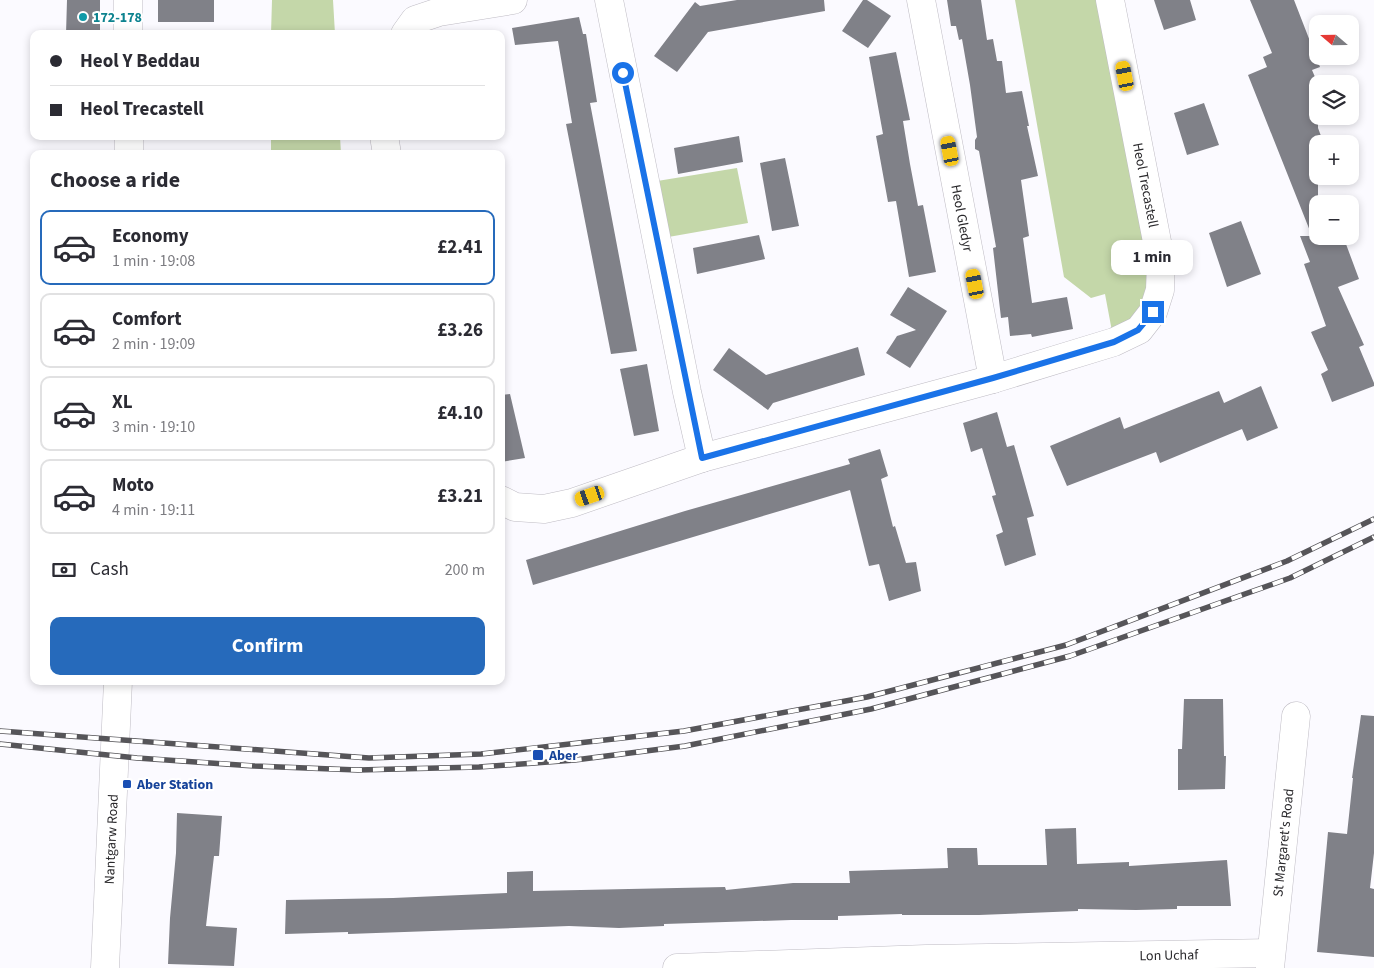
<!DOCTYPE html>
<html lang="en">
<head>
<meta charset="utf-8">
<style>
  :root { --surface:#fff; --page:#f7f7f7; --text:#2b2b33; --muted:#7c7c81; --line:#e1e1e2; --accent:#266abb }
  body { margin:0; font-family:"Source Sans 3",sans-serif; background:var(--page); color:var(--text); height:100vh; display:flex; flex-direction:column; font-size:19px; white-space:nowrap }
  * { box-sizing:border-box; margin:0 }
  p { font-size:16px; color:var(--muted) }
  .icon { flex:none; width:28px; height:28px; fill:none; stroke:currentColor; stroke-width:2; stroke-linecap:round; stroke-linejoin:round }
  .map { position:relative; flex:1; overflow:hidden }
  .side { position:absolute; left:30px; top:150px; width:475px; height:535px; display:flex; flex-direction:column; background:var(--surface); border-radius:10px; box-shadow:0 2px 8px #0003 }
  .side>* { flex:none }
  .top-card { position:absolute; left:30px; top:30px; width:475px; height:110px; border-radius:10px; box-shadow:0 2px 8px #0003; display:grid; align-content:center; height:110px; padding:0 20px; background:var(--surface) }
  .needle { width:32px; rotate:290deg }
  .controls { position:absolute; left:1309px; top:15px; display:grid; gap:10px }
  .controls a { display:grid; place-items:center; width:50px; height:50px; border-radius:10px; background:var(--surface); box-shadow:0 2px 8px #0003; font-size:25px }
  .end { position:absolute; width:22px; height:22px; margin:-11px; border:6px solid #1a73e8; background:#fff; box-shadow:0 0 0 2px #fff }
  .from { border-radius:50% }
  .bubble { position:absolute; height:35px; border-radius:10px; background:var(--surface); box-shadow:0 2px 8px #0003; font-size:16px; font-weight:700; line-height:35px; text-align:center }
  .car { position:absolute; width:15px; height:30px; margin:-15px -8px; border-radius:6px; box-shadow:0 0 4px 1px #0007; background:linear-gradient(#f5c518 24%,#345 0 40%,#f5c518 0 76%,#345 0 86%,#f5c518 0) }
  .top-card b { display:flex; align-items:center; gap:18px; height:48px; font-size:19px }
  .top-card b+b { border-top:1px solid var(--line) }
  .top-card i { width:12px; height:12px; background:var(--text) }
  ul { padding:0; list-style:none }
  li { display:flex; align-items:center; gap:15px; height:75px; margin:0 10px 8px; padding:0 10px; border:2px solid var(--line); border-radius:10px }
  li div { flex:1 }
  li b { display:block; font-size:19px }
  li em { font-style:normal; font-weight:700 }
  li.active { border-color:var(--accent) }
  li>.icon { width:45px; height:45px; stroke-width:1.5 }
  h2 { padding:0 20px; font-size:22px; line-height:60px }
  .pay { display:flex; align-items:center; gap:12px; height:55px; padding:0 20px; font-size:19px }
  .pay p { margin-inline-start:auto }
  .action { display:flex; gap:10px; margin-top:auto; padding:10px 20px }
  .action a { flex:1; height:58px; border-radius:10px; background:var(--accent); color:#fff; font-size:20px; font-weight:700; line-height:58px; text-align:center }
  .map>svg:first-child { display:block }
  .green { fill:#c4d7a9 }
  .building { fill:#808188 }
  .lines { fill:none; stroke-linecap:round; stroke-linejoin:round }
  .minor-casing { stroke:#bfbcc4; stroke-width:29 }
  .secondary-casing { stroke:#bfbcc4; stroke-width:29 }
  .minor { stroke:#fff; stroke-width:28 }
  .secondary { stroke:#fff; stroke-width:28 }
  .rail-casing { stroke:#565559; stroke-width:5.5 }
  .rail { stroke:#fff; stroke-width:4; stroke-dasharray:11; stroke-linecap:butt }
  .route { stroke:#1a73e8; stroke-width:6 }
  .culture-dot { fill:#0f9aa8; stroke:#fff; stroke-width:2 }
  .transit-dot { fill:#1a4fb4; stroke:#fff; stroke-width:2 }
  .labels { text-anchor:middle; stroke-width:4; stroke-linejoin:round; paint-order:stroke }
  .culture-label { font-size:14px; font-weight:bold; fill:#0d838f; stroke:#fff; text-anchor:start }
  .street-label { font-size:14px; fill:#2a292c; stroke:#fff }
  .transit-label { font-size:14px; font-weight:bold; fill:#164399; stroke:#fff; text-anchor:start }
</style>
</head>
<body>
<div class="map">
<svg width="1374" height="968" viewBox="0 0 1374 968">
  <rect width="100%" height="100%" fill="#fbfaff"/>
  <path class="green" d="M 272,0 L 333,0 L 335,34 L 271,34 Z
    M 1015,0 L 1110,0 L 1160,290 L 1114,342 L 1105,294 L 1091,298 L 1064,277 Z
    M 271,136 L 340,136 L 341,154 L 271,154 Z
    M 737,168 L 748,223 L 657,239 L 645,183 Z"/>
  <path class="building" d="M 67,0 L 100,0 L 100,34 L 66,34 Z
    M 158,0 L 214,0 L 214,22 L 158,22 Z
    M 737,0 L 824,0 L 825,11 L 708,32 L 677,72 L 654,56 L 695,2 L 700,6 Z
    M 863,0 L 867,0 L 891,16 L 868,48 L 842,31 Z
    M 947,0 L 981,0 L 987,40 L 993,39 L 997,61 L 1002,61 L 1006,93 L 1022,91 L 1029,126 L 1027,126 L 1038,176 L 1021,180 L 1029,236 L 1023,238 L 1032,303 L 1067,297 L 1073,329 L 1032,337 L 1031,334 L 1010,336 L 1008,317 L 1001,318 L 993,248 L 996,247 L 979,151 L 975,149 L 975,140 L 977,137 L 970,85 L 962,39 L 959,40 L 956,26 L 951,26 Z
    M 1154,0 L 1190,0 L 1196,20 L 1164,30 Z
    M 1250,0 L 1294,0 L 1320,67 L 1312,70 L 1318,84 L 1318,128 L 1324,144 L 1318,144 L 1318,236 L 1343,236 L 1359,279 L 1338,287 L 1364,345 L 1359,347 L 1374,383 L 1374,386 L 1332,402 L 1321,374 L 1328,370 L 1311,332 L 1326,326 L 1304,264 L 1310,262 L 1300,236 L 1312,236 L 1248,75 L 1267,67 L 1263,57 L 1272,53 Z
    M 579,17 L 583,34 L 586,34 L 597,102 L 590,103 L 637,351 L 611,354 L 566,124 L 572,123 L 558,41 L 515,45 L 512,28 Z
    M 896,52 L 910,120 L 903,121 L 910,164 L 918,206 L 923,205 L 936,272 L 909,277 L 896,201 L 888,202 L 876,136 L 883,134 L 869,57 Z
    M 1204,103 L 1219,145 L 1187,155 L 1174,113 Z
    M 739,136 L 743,162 L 678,174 L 674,148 Z
    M 785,158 L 799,226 L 772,231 L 760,163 Z
    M 1241,221 L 1261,274 L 1227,287 L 1209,233 Z
    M 759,235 L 765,259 L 697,274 L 693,248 Z
    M 908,287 L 947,311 L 910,368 L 886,353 L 897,336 L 916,330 L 890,315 Z
    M 858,347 L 865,375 L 773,403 L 768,410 L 713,370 L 729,348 L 766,375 Z
    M 647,364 L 659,431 L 634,436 L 620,369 Z
    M 1261,386 L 1278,428 L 1247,441 L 1242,429 L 1160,463 L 1156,452 L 1067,486 L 1050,446 L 1120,417 L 1124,429 L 1219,391 L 1224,403 Z
    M 510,394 L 525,458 L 501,462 L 501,395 Z
    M 997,412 L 1007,447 L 1014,445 L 1034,516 L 1027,518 L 1036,555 L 1005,566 L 996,535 L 1003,532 L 992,496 L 996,495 L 982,448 L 971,452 L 963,423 Z
    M 880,449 L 888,476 L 881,479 L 893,527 L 895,526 L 906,563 L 916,562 L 921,591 L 889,601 L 879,564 L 869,566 L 850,490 L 533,585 L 526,560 L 685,511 L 850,464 L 848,459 Z
    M 1184,699 L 1223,699 L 1224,756 L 1226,756 L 1225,789 L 1178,790 L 1178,749 L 1182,749 Z
    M 1361,715 L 1374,716 L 1374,853 L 1370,888 L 1374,889 L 1374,957 L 1317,952 L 1328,832 L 1347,834 L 1353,778 L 1352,778 Z
    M 177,813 L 222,816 L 219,856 L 214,856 L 206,926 L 237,928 L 234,966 L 168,964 L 170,918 L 176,853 Z
    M 1076,828 L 1077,864 L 1129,862 L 1129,866 L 1227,860 L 1231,906 L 1177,906 L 1177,909 L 1136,910 L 1078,909 L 1078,911 L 979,915 L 902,915 L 902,914 L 838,916 L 838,920 L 791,920 L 664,924 L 664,926 L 619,928 L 569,926 L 348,934 L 348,932 L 285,934 L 286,900 L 393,898 L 507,893 L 507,872 L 533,871 L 533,891 L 725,887 L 726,890 L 793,883 L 850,883 L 849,871 L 948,868 L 947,848 L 977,848 L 978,865 L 1047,865 L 1045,829 Z"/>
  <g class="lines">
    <defs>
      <g id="minor">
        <path d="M 609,0 L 687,392 L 702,458"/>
        <path id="s1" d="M 921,0 L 993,379"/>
        <path d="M 405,34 L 415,20 L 439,12 L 513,0"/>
        <path d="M 384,136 L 387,154"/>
        <path d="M 501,500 L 515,507 L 544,509 L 572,503 L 702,458 L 993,379 L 1114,342 L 1139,330 L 1153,312 L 1160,290 L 1161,262 L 1110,0"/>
        <path id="s2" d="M 677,968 L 926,959 L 1271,953"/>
        <path id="s3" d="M 1270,968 L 1296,716"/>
      </g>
      <g id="secondary">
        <path d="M 128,0 L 128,34"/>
        <path d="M 129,136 L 129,154"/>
        <path id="s4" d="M 105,968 L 118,681"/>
      </g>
    </defs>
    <use href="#minor" class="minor-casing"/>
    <use href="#secondary" class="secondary-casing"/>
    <use href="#minor" class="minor"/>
    <use href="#secondary" class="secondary"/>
    <defs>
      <path id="rail" d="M 0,731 L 369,758 L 481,754 L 684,731 L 867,697 L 1066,645 L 1287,561 L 1374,519
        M 0,744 L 137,758 L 254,766 L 358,770 L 479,767 L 575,760 L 685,746 L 871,709 L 1070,656 L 1290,578 L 1374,537"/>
    </defs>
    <use href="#rail" class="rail-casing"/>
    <use href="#rail" class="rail"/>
  </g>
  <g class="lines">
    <path class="route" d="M 623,73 L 702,458 L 993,378 L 1114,342 L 1138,330 L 1153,312"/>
  </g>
  <circle class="culture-dot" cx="83" cy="17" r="5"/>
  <g class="transit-dot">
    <rect x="532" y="749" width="12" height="12" rx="2.5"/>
    <rect x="122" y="779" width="10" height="10" rx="2.5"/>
  </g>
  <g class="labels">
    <g class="culture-label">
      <text x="93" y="22">172-178</text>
    </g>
    <g class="street-label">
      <text transform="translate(1146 185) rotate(79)" y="5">Heol Trecastell</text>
      <text dy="5" stroke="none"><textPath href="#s1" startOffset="222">Heol Gledyr</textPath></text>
      <text dy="5" stroke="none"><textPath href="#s4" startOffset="129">Nantgarw Road</textPath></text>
      <text dy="5" stroke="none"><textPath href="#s3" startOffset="126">St Margaret's Road</textPath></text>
      <text dy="5" stroke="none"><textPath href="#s2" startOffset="492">Lon Uchaf</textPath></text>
    </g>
    <g class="transit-label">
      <text x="549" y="760">Aber</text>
      <text x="137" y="789">Aber Station</text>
    </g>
  </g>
</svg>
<div class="controls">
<a><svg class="needle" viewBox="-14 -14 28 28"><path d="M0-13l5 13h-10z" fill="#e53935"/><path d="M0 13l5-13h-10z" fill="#7c7c81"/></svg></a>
<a><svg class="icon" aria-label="layers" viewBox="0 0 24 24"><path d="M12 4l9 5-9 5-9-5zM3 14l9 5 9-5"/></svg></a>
<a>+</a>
<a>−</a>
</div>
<i class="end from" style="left:623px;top:73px"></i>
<i class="end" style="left:1153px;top:312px"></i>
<div class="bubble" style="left:1111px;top:240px;width:82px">1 min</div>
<i class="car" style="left:1125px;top:76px;rotate:349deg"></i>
<i class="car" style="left:950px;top:151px;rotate:349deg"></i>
<i class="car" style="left:975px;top:284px;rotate:349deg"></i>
<i class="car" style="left:590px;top:496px;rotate:251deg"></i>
<div class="top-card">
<b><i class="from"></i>Heol Y Beddau</b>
<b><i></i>Heol Trecastell</b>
</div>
<section class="side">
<h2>Choose a ride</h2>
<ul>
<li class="active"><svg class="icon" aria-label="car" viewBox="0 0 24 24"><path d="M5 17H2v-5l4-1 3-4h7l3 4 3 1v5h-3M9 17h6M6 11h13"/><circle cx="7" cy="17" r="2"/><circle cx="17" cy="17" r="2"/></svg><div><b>Economy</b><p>1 min · 19:08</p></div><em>£2.41</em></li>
<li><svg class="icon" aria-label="car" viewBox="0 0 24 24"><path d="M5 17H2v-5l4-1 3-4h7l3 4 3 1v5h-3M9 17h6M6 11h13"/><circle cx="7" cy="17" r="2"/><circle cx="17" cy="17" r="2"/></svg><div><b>Comfort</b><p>2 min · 19:09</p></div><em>£3.26</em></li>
<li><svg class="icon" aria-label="car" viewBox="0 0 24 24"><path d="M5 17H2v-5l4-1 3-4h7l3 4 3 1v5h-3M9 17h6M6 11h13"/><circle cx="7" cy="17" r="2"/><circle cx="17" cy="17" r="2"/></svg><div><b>XL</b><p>3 min · 19:10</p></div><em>£4.10</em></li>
<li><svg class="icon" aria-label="car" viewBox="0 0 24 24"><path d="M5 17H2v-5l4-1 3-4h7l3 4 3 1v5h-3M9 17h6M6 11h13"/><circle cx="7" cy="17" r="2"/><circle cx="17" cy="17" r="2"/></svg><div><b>Moto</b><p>4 min · 19:11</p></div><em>£3.21</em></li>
</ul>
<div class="pay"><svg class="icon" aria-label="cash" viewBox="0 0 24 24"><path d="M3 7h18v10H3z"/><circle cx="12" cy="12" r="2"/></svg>Cash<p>200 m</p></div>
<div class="action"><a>Confirm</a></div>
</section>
</div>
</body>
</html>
